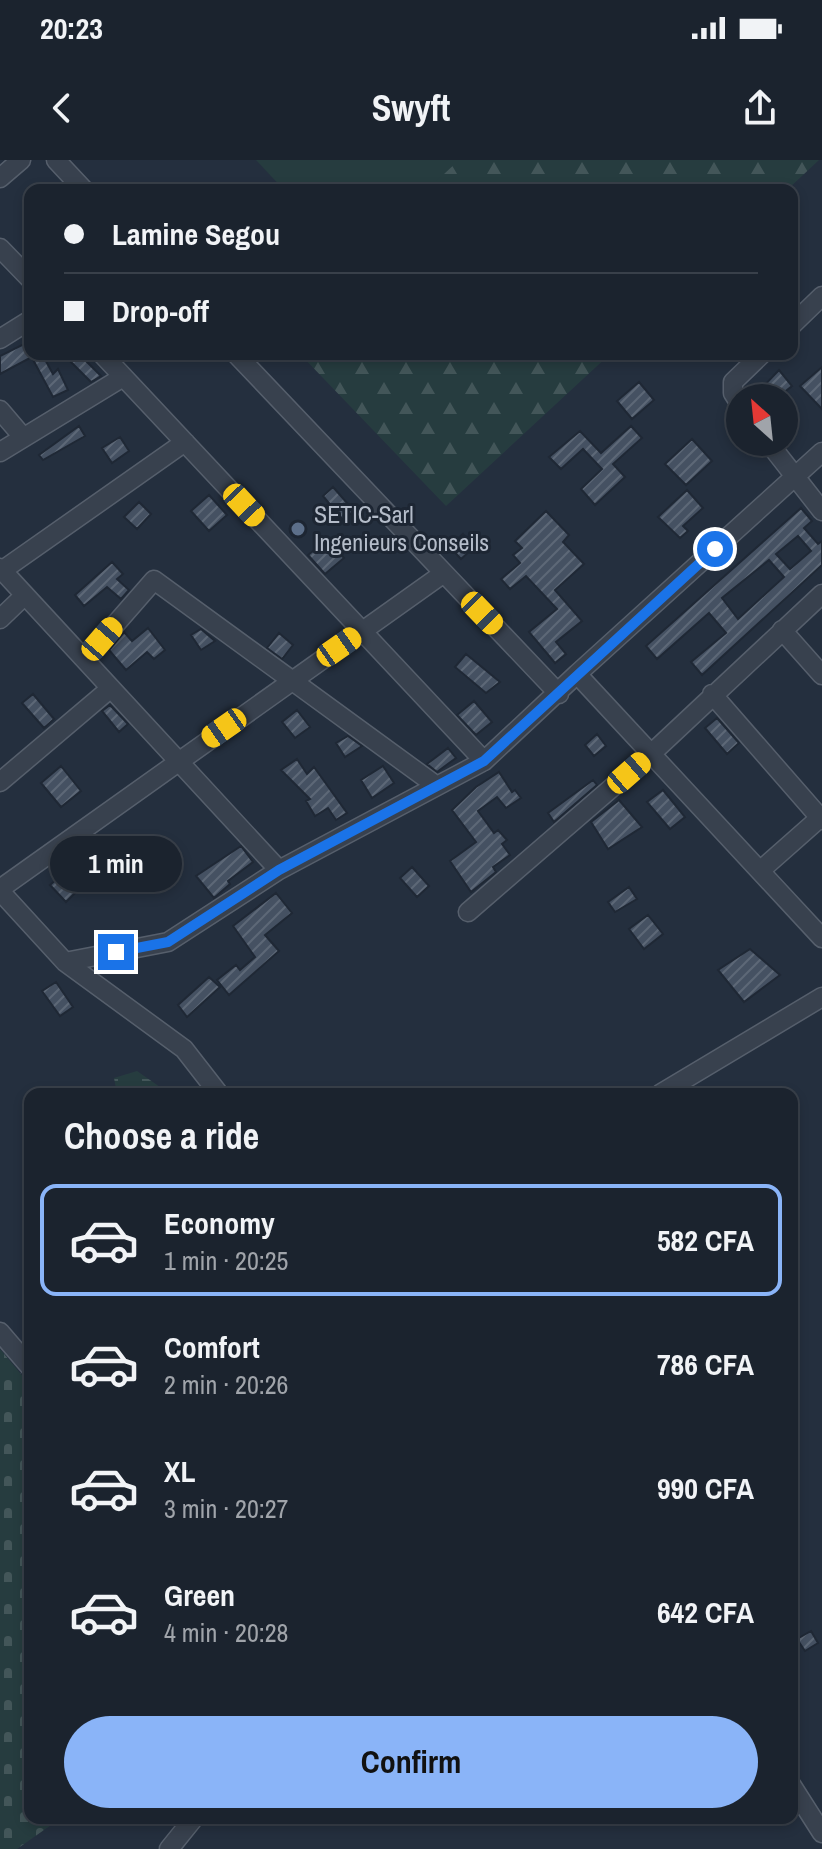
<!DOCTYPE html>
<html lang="en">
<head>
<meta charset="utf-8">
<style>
  :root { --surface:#1b232e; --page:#242b36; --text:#f1f3f6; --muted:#a0a4aa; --line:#39404a; --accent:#8ab4f8 }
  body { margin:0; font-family:"Archivo Narrow",sans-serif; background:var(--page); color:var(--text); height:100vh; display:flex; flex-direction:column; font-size:30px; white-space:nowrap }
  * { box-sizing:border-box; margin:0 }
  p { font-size:26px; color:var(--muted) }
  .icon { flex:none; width:44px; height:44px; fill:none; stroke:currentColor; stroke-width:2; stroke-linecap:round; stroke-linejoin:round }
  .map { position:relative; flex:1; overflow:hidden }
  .sheet { position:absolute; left:24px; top:928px; width:774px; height:736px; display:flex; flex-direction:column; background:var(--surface); border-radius:16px; box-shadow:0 4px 12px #0003,0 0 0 2px var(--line) }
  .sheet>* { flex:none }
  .guide { position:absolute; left:24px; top:24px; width:774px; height:176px; border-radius:16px; box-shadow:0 4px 12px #0003,0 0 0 2px var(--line); display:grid; align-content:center; height:176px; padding:0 40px; background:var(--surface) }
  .needle { width:52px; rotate:333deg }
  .tools { position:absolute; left:726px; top:224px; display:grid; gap:16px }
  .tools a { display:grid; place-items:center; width:72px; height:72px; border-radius:50%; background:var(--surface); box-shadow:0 4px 12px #0003,0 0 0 2px var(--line); font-size:40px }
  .end { position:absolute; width:36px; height:36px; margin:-18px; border:10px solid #1a73e8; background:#fff; box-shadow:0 0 0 4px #fff }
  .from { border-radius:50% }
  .bubble { position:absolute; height:56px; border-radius:28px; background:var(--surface); box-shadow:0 4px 12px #0003,0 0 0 2px var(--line); font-size:26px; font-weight:700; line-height:56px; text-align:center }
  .car { position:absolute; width:24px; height:48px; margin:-24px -12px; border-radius:10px; box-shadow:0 0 6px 2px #0007; background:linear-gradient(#f5c518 24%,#345 0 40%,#f5c518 0 76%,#345 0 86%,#f5c518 0) }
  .guide b { display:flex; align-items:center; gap:28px; height:76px; font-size:30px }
  .guide b+b { border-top:2px solid var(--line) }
  .guide i { width:20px; height:20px; background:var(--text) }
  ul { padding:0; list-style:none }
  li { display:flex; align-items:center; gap:24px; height:112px; margin:0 16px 12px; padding:0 24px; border:4px solid transparent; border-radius:16px }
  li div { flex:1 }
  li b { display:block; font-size:30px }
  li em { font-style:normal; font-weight:700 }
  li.active { border-color:var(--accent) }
  li>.icon { width:72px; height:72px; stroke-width:1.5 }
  h2 { padding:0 40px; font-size:36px; line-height:96px }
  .cta { display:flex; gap:16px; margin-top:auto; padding:16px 40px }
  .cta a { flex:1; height:92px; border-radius:48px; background:var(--accent); color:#111; font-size:32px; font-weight:700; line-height:92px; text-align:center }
  .status { display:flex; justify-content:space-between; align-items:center; height:56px; padding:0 40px; background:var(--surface); direction:ltr }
  .status svg { height:22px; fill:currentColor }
  header { display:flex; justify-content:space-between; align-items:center; height:104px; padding:0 40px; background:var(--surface); font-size:36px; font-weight:700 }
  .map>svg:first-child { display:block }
  .forest { fill:url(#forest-firs) }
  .wetland { fill:url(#wetland-marsh) }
  .cemetery { fill:url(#cemetery-stones) }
  .pitch { fill:#263c3f }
  .building { fill:url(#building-hatch); stroke:#1f2835; stroke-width:2; fill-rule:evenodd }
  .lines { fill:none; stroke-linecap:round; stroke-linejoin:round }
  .minor-casing { stroke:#565f6c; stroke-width:21 }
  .minor { stroke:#38414e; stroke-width:18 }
  .route { stroke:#1a73e8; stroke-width:10 }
  .service-dot { fill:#5c6f8a; stroke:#1d2633; stroke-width:3 }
  .labels { text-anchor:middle; stroke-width:6; stroke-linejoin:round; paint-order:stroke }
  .poi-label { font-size:24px; fill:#b4bcc9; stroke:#1d2633; text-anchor:start }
</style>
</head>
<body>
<div class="status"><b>20:23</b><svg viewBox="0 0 49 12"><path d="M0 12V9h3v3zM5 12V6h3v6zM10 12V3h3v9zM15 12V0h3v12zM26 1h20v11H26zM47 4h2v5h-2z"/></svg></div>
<header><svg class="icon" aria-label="back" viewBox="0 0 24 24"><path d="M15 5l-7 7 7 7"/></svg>Swyft<svg class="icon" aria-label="share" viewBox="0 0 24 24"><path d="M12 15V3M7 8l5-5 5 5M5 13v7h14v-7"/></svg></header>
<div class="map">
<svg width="822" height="1689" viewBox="0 0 822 1689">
  <defs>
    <pattern id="forest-firs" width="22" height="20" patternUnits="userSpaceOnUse" patternTransform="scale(2)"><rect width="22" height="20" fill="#263c3f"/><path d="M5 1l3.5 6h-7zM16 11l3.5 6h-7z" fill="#435659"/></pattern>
    <pattern id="wetland-marsh" width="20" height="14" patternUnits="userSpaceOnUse" patternTransform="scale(2)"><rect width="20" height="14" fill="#263c3f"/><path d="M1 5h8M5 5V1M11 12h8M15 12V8" fill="none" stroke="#435659"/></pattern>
    <pattern id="cemetery-stones" width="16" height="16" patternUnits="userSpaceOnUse" patternTransform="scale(2)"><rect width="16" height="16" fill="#263c3f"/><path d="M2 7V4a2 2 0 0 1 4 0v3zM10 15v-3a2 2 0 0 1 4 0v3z" fill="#435659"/></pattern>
    <pattern id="building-hatch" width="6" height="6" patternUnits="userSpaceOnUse" patternTransform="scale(2)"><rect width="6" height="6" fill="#455162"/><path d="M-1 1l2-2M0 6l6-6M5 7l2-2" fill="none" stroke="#5d6877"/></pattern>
  </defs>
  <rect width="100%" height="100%" fill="#242f3e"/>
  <path class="forest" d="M 457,0 L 819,0 L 787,30 L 426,30 Z
    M 300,194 L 610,194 L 446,346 Z"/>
  <path class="wetland" d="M 137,911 L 170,934 L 117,934 L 114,918 Z"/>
  <path class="cemetery" d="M 0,1189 L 30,1225 L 30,1658 L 61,1658 L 17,1689 L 0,1689 Z"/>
  <path class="pitch" d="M 256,0 L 459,0 L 427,30 L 284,30 Z"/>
  <path class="building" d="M 30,181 L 30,194 L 42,194 L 53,214 L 58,209 L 68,230 L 53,237 L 30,194 L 30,198 L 0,214 L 0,196 Z
    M 73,194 L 79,194 L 101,216 L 91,222 L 68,199 Z
    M 822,207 L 822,249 L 800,226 Z
    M 779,210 L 792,226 L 777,238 L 767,238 L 760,230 Z
    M 639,222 L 654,240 L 632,259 L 617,241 Z
    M 79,266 L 85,276 L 43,300 L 39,295 Z
    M 631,266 L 642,278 L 613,304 L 625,317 L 595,345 L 581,329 L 602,309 L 583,289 L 561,309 L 549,297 L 580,271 L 601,293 Z
    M 120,277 L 129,291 L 112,303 L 102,288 Z
    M 692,279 L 712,301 L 686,325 L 665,304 Z
    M 333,327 L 354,351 L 343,360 L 323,336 Z
    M 687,330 L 703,348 L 683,366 L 688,371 L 680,378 L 658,357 Z
    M 209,335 L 227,355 L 209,371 L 191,351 Z
    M 139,342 L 151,354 L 137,369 L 124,357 Z
    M 801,348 L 812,361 L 804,368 L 818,384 L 822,381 L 822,405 L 702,515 L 691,502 L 726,473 L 709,453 L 657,499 L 646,486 ZM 798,376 L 811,391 L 790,409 L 776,394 ZM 769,400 L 784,417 L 738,459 L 722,438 Z
    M 546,351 L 569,375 L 563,382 L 584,404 L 555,430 L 582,461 L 556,482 L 566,494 L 555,503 L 529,472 L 557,449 L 526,416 L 510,429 L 501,419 L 520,403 L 513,395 L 522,388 L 515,381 Z
    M 463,374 L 470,382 L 465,387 L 469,392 L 461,399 L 449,386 Z
    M 328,379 L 344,398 L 325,414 L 308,395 Z
    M 112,402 L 123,414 L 117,419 L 129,430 L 121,439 L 107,427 L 84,446 L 75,435 Z
    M 148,468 L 165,490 L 154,499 L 147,492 L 126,510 L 109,490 L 124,472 L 132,481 Z
    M 201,469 L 215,481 L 201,490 L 191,475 Z
    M 279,473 L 293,485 L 282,499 L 267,488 Z
    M 466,494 L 500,522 L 486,533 L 455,507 Z
    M 33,534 L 54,559 L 44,568 L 22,543 Z
    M 474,541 L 492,562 L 476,575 L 457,555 Z
    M 110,545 L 128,564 L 119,572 L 102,551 Z
    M 297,550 L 310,567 L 295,578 L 282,562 Z
    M 717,558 L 739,583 L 727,594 L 705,568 Z
    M 597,574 L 606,586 L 594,596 L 585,585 Z
    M 348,576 L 362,586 L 345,597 L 336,583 Z
    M 448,588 L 456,598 L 437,612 L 427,604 Z
    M 297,599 L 307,614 L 314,607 L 347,653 L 336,660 L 328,648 L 315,656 L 306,641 L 310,639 L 281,610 Z
    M 61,606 L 81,631 L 61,647 L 41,623 Z
    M 383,606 L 394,623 L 372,638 L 361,620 Z
    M 499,612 L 512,632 L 515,630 L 521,638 L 506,648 L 497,637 L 478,651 L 494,673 L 498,670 L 507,680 L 502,684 L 510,695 L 493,707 L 496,712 L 471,732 L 450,701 L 476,682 L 452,650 L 476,627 Z
    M 593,620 L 597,625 L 554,662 L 548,653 Z
    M 663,630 L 685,657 L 670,669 L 647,642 Z
    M 619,640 L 642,667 L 608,689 L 591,662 Z
    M 241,686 L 253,702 L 228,721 L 230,724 L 214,738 L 196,716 Z
    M 412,707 L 429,726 L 417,737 L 400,718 Z
    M 67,710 L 82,726 L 66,742 L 50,725 Z
    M 629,727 L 637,739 L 615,752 L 608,742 Z
    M 276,733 L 292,753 L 265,775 L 279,791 L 229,835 L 217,820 L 236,805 L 240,810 L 255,797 L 233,766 Z
    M 648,755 L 663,774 L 644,789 L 629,769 Z
    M 750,789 L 780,815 L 744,842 L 718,810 Z
    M 209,817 L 220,827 L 187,857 L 178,845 Z
    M 56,822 L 73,847 L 60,856 L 42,831 Z
    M 811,1471 L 818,1483 L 805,1491 L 797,1479 Z"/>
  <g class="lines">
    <defs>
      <path id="minor" d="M 56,0 L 84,30
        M 0,18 L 21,0
        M 0,88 L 30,119
        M 792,165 L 822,136
        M 0,179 L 30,160
        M 102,194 L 484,601
        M 236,194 L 559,534
        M 740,244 L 733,233 L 733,222 L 762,194
        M 0,250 L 23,277
        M 768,282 L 822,351
        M 0,292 L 123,217
        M 822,292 L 577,514 L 822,778
        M 0,408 L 279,710
        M 3,410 L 185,282
        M 0,459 L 25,435
        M 782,470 L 822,515
        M 85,499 L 154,420 L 434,624
        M 712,534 L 822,660
        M 0,622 L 111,528
        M 761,710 L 822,656
        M 0,729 L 444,413
        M 0,731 L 65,802 L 184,889 L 219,934
        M 468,752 L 652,593 L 822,434
        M 65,802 L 168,782 L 279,710 L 484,601 L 577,514
        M 660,934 L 822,837
        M 0,1172 L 30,1207
        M 792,1626 L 822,1673
        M 169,1689 L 194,1658"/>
    </defs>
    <use href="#minor" class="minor-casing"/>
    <use href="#minor" class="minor"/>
  </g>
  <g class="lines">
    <path class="route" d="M 116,792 L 168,782 L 279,710 L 484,601 L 715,389"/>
  </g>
  <circle class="service-dot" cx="298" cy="369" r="8"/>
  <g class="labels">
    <g class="poi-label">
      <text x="314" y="363">SETIC-Sarl<tspan x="314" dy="28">Ingenieurs Conseils</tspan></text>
    </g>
  </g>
</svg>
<div class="tools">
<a><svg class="needle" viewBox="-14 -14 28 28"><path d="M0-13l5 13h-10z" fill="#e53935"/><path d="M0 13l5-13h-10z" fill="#a0a4aa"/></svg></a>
</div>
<i class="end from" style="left:715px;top:389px"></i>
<i class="end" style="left:116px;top:792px"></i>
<div class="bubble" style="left:50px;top:676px;width:132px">1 min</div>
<i class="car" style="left:244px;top:345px;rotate:137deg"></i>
<i class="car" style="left:482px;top:453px;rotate:136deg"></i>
<i class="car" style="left:102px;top:479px;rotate:41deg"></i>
<i class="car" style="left:339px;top:487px;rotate:55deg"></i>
<i class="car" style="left:224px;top:568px;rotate:235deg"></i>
<i class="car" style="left:629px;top:613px;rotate:49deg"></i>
<div class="guide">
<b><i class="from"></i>Lamine Segou</b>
<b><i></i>Drop-off</b>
</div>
<section class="sheet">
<h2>Choose a ride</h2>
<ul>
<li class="active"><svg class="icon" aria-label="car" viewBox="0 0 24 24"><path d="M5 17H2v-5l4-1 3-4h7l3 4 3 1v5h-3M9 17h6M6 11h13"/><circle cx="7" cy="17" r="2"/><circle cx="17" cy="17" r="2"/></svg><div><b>Economy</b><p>1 min · 20:25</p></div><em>582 CFA</em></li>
<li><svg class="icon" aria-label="car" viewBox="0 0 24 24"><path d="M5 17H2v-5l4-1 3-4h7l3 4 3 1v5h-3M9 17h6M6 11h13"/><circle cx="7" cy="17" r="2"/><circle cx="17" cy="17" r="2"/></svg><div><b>Comfort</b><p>2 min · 20:26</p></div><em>786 CFA</em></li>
<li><svg class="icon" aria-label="car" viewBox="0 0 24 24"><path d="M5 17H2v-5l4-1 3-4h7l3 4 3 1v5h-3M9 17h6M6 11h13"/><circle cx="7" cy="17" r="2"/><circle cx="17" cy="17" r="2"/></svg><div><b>XL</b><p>3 min · 20:27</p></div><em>990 CFA</em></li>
<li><svg class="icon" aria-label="car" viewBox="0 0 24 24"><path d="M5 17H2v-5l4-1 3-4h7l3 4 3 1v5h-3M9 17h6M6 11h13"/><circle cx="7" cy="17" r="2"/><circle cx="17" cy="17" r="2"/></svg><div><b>Green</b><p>4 min · 20:28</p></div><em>642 CFA</em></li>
</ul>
<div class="cta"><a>Confirm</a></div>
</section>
</div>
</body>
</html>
